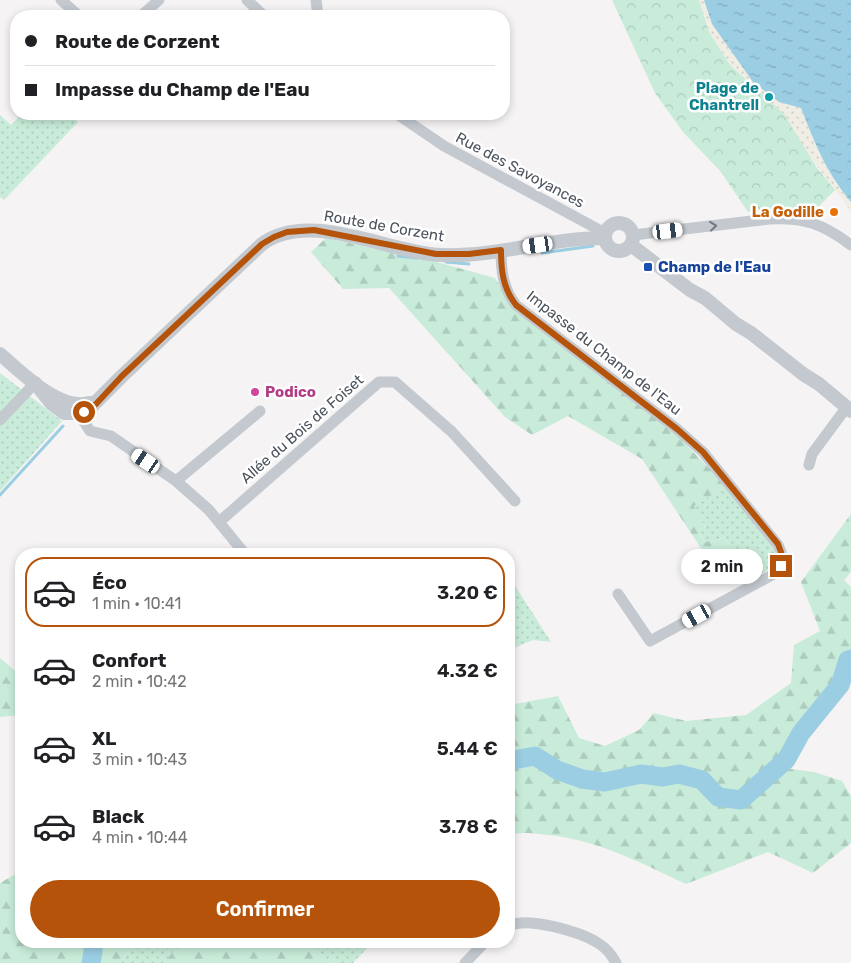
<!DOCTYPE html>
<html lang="fr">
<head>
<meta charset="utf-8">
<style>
  :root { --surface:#fff; --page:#f2f2f2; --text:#202124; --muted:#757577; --line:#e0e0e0; --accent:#b45309 }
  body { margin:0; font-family:Rubik,sans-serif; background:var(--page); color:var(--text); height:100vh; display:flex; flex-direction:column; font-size:19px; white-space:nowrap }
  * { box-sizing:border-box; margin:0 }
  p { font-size:16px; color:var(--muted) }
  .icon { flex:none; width:28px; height:28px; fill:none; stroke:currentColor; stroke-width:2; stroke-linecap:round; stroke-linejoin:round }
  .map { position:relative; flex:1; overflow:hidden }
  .drawer { position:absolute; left:15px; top:548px; width:500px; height:400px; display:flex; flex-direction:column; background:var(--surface); border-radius:20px; box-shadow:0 2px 8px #0003 }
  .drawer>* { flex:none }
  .banner { position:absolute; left:10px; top:10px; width:500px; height:110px; border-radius:20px; box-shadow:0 2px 8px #0003; display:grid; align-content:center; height:110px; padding:0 15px; background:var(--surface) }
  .end { position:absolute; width:22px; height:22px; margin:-11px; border:6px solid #b45309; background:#fff; box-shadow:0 0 0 2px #fff }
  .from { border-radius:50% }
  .bubble { position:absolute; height:35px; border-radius:18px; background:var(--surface); box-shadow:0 2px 8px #0003; font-size:16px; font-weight:600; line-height:35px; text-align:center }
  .car { position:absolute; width:15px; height:30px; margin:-15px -8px; border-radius:6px; box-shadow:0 0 4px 1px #0007; background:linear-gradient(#fff 24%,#345 0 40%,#fff 0 76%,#345 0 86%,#fff 0) }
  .banner b { display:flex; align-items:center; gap:18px; height:48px; font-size:19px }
  .banner b+b { border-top:1px solid var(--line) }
  .banner i { width:12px; height:12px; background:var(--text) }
  ul { padding:9px 0 0; list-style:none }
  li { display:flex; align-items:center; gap:15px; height:70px; margin:0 10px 8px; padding:0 5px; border:2px solid transparent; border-radius:20px }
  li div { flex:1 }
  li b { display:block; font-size:19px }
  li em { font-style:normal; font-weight:600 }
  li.active { border-color:var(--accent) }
  li>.icon { width:45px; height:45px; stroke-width:1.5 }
  .primary-button { display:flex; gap:10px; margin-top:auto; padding:10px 15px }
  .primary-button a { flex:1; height:58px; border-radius:30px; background:var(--accent); color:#fff; font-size:20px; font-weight:600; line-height:58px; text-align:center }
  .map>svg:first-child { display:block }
  .grass { fill:url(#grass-dots) }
  .forest { fill:url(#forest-firs) }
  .sand { fill:url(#sand-dots) }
  .park { fill:url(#park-crowns) }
  .water { fill:url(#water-ripples) }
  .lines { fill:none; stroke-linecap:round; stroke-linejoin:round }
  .stream { stroke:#9bcee3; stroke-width:3 }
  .river { stroke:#9bcee3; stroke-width:19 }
  .minor { stroke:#c3c9cf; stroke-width:11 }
  .tertiary { stroke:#c3c9cf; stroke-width:14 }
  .oneway { stroke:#707780 }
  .route { stroke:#b45309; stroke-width:6 }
  .culture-dot { fill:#0f9aa8; stroke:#fff; stroke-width:2 }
  .food-dot { fill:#e8710a; stroke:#fff; stroke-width:2 }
  .transit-dot { fill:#1a4fb4; stroke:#fff; stroke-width:2 }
  .hotel-dot { fill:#d1479c; stroke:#fff; stroke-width:2 }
  .labels { text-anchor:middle; stroke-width:5; stroke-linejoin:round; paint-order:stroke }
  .culture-label { font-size:15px; font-weight:bold; fill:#0d838f; stroke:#fff; text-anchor:end }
  .street-label { font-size:15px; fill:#4d545e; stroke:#fff }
  .food-label { font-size:15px; font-weight:bold; fill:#c56008; stroke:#fff; text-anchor:end }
  .transit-label { font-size:15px; font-weight:bold; fill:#164399; stroke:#fff; text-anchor:start }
  .hotel-label { font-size:15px; font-weight:bold; fill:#b23c85; stroke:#fff; text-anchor:start }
</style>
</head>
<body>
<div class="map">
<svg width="851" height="963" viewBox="0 0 851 963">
  <defs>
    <pattern id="grass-dots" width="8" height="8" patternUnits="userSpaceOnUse" patternTransform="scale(1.25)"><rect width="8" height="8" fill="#c8ecd9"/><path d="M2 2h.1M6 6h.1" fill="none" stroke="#adccbd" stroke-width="1.8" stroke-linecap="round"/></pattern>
    <pattern id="forest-firs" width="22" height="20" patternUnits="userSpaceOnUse" patternTransform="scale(1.25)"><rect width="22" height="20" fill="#c8ecd9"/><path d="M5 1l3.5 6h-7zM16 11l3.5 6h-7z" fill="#adccbd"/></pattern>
    <pattern id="sand-dots" width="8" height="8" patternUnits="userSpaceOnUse" patternTransform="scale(1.25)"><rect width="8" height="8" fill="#f0ede4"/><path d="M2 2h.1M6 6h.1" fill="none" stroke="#cfcdc6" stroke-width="1.8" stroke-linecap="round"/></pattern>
    <pattern id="park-crowns" width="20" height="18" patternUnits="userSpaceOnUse" patternTransform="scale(1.25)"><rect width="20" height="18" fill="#c8ecd9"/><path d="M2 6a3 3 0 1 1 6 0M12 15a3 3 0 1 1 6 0" fill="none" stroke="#adccbd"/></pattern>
    <pattern id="water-ripples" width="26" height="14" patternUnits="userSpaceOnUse" patternTransform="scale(1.25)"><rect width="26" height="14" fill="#9bcee3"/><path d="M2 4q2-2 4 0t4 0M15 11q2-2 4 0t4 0" fill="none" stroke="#81aabb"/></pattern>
  </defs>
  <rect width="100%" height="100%" fill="#f5f3f3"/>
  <path class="grass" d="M 22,114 L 68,114 L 78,122 L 4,200 L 0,197 L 0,115 L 11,125 Z
    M 0,373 L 62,421 L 0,491 Z
    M 726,486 L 772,546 L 777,556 L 776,565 L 754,578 L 725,538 L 705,542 L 699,532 L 706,528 L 693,506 Z
    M 512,581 L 551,642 L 552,642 L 533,640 L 509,650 L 509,583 Z
    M 144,941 L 201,941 L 172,953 L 163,963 L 121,963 L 128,952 Z
    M 300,941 L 374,941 L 353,963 L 334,963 Z"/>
  <path class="forest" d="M 326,238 L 433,261 L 495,278 L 516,309 L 673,431 L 726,486 L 694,506 L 706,529 L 699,533 L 705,542 L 725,538 L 754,578 L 724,583 L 642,459 L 568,416 L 532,435 L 505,417 L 389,288 L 343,289 L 311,252 Z
    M 851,514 L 851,572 L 844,580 L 851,587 L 851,670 L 784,768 L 814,772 L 842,781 L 851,796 L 851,843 L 813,873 L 768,852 L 686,884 C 637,861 594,838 539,834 C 528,833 519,832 509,836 L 509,705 L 558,696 L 579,738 L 605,746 L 639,730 L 654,713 L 686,721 L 746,715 L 791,683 L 794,645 L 820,631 L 801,582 Z
    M 0,658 L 21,676 L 21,715 L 0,717 Z
    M 21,871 L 21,941 L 144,941 L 128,952 L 121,963 L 0,963 L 0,883 Z
    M 201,941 L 300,941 L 334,963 L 163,963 L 172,953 Z"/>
  <path class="sand" d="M 699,0 L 704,0 L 712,24 L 779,102 L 801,108 L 815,145 L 836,184 L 851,202 L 851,213 L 846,204 L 760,91 L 730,65 L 709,32 Z"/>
  <path class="park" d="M 612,0 L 699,0 L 709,32 L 730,65 L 784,114 L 817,168 L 835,190 L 813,212 L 775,208 L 748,212 L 721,172 L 683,132 L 655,93 Z"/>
  <path class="water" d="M 704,0 L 851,0 L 851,202 C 826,172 815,144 801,108 L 779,102 L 753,82 L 712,24 Z"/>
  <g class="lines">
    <path class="stream" d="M 542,253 L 593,246
      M 398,256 L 417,258
      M 446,262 L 469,264
      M 0,495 L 63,426"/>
    <path class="river" d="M 509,761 L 535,756 L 557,770 L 582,779 L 605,782 L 641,774 L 663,777 L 679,774 L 702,780 L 718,797 L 741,800 L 786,760 L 801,733 L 840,685 L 848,660 L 851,659
      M 91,963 L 93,952 L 93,941"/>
    <path class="minor" d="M 61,0 L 79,16
      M 247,0 L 264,16
      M 316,0 L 318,16
      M 141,16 L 159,0
      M 397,114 L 444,146 L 605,233
      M 633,235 L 769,219 C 804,217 823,224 851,245
      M 501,250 C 501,270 503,289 516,305 L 677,429 L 703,452 L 778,545 L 781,552 L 781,565 L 772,575 L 650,641 L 618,594
      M 80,405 L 83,420 L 90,431 L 111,436 L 176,481 L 209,510 L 245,554
      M 0,420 L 35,383
      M 809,465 L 812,454 L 846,408
      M 176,481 L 260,411
      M 219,522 L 379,382 L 395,382 L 452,432 L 515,501
      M 509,926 C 527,916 581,932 598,943 C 606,948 612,955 616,963
      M 465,963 L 486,941"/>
    <path class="tertiary" d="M605 237a14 14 0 1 1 28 0a14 14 0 1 1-28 0Z
      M 631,245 L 690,290 L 705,298 L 736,324 L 751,333 L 803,374 L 819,384 L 851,411
      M 0,354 C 21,372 60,412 89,403
      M 35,383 L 52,404 L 64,413 L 77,413 L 90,408 L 122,376 L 262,244 C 310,209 388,253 442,255 C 497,257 550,238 604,238"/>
  </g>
  <defs><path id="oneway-chevron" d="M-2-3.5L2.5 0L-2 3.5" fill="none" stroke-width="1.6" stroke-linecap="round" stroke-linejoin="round" transform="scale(1.25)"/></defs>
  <use class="oneway" href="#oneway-chevron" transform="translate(713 226) rotate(-6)"/>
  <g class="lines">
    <path class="route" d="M 84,412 L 96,404 L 122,376 L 262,244 L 274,237 L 287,232 L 314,230 L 436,254 L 469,254 L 501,250 C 501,271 503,288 516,305 L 677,429 L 703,452 L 778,544 L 781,552 L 781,566"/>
  </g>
  <circle class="culture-dot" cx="769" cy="97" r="5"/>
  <circle class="food-dot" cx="834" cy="212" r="5"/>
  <rect class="transit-dot" x="643" y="262" width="10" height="10" rx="2.5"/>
  <circle class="hotel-dot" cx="255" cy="392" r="5"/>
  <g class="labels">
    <g class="culture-label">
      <text x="759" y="93">Plage de<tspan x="759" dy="17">Chantrell</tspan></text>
    </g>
    <g class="street-label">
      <text transform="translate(520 170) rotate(28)" y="5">Rue des Savoyances</text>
      <text transform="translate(384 226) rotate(10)" y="5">Route de Corzent</text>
      <text transform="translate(604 353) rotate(38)" y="5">Impasse du Champ de l'Eau</text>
      <text transform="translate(302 429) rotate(-41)" y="5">Allée du Bois de Foiset</text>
    </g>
    <g class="food-label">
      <text x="824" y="217">La Godille</text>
    </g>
    <g class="transit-label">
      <text x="658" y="272">Champ de l'Eau</text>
    </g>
    <g class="hotel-label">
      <text x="265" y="397">Podico</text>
    </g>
  </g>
</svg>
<i class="end from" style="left:84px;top:412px"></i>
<i class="end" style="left:781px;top:566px"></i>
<div class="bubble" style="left:681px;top:549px;width:82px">2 min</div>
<i class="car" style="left:668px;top:231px;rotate:83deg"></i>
<i class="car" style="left:538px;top:245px;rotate:262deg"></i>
<i class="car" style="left:146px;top:461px;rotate:304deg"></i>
<i class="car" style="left:697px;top:616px;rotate:241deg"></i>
<div class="banner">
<b><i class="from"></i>Route de Corzent</b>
<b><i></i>Impasse du Champ de l'Eau</b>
</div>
<section class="drawer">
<ul>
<li class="active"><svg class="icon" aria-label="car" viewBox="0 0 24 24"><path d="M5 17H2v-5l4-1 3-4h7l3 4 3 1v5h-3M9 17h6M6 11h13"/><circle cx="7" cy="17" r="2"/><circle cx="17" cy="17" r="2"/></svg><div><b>Éco</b><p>1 min · 10:41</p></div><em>3.20 €</em></li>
<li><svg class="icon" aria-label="car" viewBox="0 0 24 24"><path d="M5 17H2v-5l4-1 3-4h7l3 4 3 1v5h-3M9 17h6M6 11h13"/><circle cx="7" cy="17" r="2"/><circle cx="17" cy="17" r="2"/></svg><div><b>Confort</b><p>2 min · 10:42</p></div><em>4.32 €</em></li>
<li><svg class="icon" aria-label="car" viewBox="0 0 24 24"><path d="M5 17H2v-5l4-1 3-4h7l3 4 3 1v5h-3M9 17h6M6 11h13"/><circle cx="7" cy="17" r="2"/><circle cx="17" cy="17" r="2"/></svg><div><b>XL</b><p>3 min · 10:43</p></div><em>5.44 €</em></li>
<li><svg class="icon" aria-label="car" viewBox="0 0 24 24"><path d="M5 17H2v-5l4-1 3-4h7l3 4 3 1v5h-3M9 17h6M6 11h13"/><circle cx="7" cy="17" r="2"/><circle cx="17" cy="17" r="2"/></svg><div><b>Black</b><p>4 min · 10:44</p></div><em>3.78 €</em></li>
</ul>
<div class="primary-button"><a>Confirmer</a></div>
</section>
</div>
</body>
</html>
